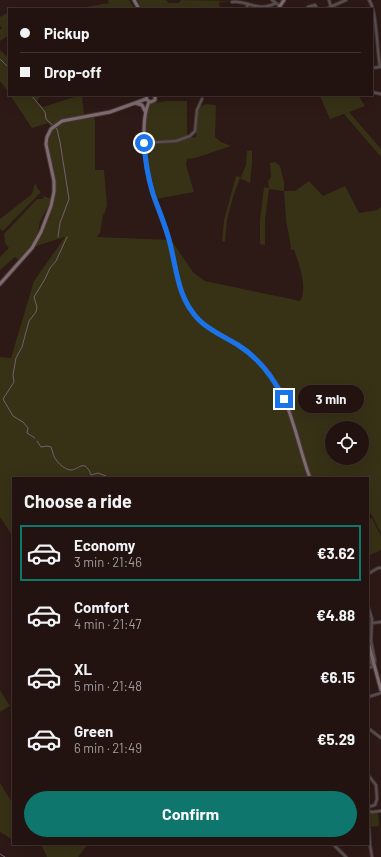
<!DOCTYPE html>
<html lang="en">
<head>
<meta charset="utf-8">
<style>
  :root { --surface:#221310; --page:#2a1c19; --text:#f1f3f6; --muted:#a29e9f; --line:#3f3230; --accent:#0f766e }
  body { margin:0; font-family:Barlow,sans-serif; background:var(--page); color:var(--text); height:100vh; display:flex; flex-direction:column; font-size:15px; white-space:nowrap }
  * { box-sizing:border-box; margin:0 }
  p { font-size:13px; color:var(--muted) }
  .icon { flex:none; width:22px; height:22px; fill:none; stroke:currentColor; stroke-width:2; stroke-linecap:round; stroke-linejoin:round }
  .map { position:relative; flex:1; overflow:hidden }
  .side { position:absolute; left:12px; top:477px; width:357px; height:368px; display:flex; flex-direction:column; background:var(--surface); border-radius:0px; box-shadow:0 4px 16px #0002,0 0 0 1px var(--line) }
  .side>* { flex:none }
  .top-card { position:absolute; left:8px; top:8px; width:365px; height:88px; border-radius:0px; box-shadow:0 4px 16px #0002,0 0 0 1px var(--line); display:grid; align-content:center; height:88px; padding:0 12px; background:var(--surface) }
  .fabs { position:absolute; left:325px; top:421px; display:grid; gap:8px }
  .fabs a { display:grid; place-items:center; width:44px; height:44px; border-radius:50%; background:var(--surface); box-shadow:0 4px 16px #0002,0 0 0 1px var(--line); font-size:20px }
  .end { position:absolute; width:18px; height:18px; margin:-9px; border:5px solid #1a73e8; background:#fff; box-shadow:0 0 0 2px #fff }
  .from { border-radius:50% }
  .bubble { position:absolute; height:28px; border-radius:14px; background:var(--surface); box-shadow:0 4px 16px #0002,0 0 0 1px var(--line); font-size:13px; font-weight:700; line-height:28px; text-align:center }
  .top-card b { display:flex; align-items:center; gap:14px; height:38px; font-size:15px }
  .top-card b+b { border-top:1px solid var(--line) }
  .top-card i { width:10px; height:10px; background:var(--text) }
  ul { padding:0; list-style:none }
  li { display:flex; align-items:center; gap:12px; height:56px; margin:0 8px 6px; padding:0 4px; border:2px solid transparent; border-radius:0px }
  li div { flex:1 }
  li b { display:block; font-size:15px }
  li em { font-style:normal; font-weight:700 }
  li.current { border-color:var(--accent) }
  li>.icon { width:36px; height:36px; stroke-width:1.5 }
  h2 { padding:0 12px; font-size:18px; line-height:48px }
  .action { display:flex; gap:8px; margin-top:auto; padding:8px 12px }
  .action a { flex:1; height:46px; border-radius:24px; background:var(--accent); color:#fff; font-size:16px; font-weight:700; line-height:46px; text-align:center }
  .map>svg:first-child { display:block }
  .green { fill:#373116; fill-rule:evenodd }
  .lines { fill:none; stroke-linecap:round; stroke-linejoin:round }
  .stream { stroke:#746071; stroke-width:1 }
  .street-casing { stroke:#493632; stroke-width:4 }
  .secondary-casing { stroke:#493632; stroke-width:5 }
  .street { stroke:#5a5053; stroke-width:2 }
  .secondary { stroke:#7c6c71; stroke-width:3 }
  .route { stroke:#1a73e8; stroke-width:5 }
</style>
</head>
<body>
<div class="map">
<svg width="381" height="857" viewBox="0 0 381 857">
  <rect width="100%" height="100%" fill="#2d1915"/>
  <path class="green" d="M 108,0 L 129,0 L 135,9 L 87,9 L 87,7 L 109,3 Z
    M 137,0 L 166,0 L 169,3 L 179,3 L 181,0 L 234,1 L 219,2 L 220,9 L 142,9 Z
    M 9,12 L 9,35 L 0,41 L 0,29 L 2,29 L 0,25 L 0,17 Z
    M 0,50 L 6,56 L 9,54 L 9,93 L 0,81 Z
    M 10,95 L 46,95 L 39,98 L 37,102 L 43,107 L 71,98 L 82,96 L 84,115 C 71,117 61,119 51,127 L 48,123 L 32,128 Z
    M 325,95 L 358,95 L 365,106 L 349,112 L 381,149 L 381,157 L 344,114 L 330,119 L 320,96 Z
    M 167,101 L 187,101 L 187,138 L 196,137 L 197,113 L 199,107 L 206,104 L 216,105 L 215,137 L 221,142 L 231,146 L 195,158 L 187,159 L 186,165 L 194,192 L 156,199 C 150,180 137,119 152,103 Z
    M 94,117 L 95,122 L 95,170 L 104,170 L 107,205 L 105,212 L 103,215 L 100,233 L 97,237 L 171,240 L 193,272 L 205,281 L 300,301 C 308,288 299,264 294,250 L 290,249 L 291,247 L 286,220 L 284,191 L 269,189 L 265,220 L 265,245 L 260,244 L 260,221 L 264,187 L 269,188 L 268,181 L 271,177 L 270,163 L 275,162 L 280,166 L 284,182 L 284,191 L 295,191 L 309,181 L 323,196 L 345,186 L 359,213 L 377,210 L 381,207 L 381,533 L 370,512 L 368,512 L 368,478 L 13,478 L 13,537 L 0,517 L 0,357 L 11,358 L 34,281 L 65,237 L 36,246 L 35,245 C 44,227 55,208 55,187 C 55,174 50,161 48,148 C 43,120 75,119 94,117 ZM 332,428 L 362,428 L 362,458 L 332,458 Z
    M 252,150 L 252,163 L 250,183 L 240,178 L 233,197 L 227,220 L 225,242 L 222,241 L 224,220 L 236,176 L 241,177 L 246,165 L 247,151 Z
    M 35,184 L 36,184 L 37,188 L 41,192 L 3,231 L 0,229 L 0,219 L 32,194 Z
    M 44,196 L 51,199 C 49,207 43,214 40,222 C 38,226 40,231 38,234 C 35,244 27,254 20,261 L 15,257 L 0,270 L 0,257 L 9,248 L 5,243 L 4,234 L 37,199 L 43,199 Z
    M 372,518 L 381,536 L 381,550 L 368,556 L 368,520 Z
    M 0,690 L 10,706 L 0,712 Z
    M 0,783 L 13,804 L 13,840 L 0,832 Z
    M 378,812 L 379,826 L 369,827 L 368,813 Z
    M 41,844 L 88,844 L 78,857 L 47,857 Z"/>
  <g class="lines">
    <path class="stream" d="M 0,59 L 9,68
      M 31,95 L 45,112 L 46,119 L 57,129 L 60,142 L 69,199 L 60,223 L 58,237
      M 35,438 L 27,433 L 28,428 L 23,422 L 13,416 L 3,399 L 14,382 L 13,375 L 16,358 L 22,347 L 29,321 L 36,312 L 37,307 L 34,297 L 45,279 L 50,268 L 56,261 L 67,237
      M 37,441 L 41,447 L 47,446 L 51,447 C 52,449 52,451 53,453 C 54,460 64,470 71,470 C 77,470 83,461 88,469 C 90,471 90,473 91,475 L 98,473 L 106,476 L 106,478
      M 0,854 L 5,857"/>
    <defs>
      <path id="street" d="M 272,0 L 280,6
        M 329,0 L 331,7
        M 369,0 C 377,10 377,52 380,67
        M 232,2 C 250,0 256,13 276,3
        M 308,7 L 315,5 L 317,9
        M 246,9 L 248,4
        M 326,9 L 346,0
        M 372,68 L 380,67
        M 372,92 L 381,94
        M 144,143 L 176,141 L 190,136 L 195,131 L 197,110 L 202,99
        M 368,574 L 378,568 L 381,568
        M 368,606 L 372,619 L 371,641 L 375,661
        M 372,623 L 381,622
        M 368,653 L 371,663 L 374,666
        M 368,668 L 374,666
        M 368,697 L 381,693
        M 368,728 L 381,738
        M 368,775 L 376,785 L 377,799 L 375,805 L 368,807
        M 368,811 L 372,812 L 381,811
        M 369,828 L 370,845 L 372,857
        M 333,844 L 346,857"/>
      <path id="secondary" d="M 134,0 L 139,9
        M 278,9 L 284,0
        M 146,95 L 147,100 L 151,102 L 155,100 L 155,95
        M 149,102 C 144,113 144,126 144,138 C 145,156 147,174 152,191 C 157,208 165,224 169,240 C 176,265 176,293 194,314 C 206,329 223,335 238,345 C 252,354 264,365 273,379 C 292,406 298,446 310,478
        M 135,103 L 142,105 L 145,111
        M 0,284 L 32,248 L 41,232 L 51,206 L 54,192 L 54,181 L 46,144 L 47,137 L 51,129 L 62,121 L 110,112 L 146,99
        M 368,642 L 381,690"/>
    </defs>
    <use href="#street" class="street-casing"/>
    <use href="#secondary" class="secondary-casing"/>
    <use href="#street" class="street"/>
    <use href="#secondary" class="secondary"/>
  </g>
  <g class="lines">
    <path class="route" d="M 144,143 C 145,160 148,177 153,194 C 158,208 164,222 168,236 C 177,266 176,297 199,320 C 210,331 225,337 238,345 C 259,358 273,377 284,399"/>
  </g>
</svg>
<div class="fabs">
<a><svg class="icon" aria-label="locate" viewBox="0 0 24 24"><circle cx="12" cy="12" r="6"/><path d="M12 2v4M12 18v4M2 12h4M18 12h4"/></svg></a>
</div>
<i class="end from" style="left:144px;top:143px"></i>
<i class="end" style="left:284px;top:399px"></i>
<div class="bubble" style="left:298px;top:385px;width:66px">3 min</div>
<div class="top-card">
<b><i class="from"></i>Pickup</b>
<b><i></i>Drop-off</b>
</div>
<section class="side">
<h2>Choose a ride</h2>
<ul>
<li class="current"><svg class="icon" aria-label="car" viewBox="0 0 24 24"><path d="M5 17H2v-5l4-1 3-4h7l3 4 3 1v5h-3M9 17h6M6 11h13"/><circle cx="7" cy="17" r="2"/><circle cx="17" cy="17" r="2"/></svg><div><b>Economy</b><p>3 min · 21:46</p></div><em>€3.62</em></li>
<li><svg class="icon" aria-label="car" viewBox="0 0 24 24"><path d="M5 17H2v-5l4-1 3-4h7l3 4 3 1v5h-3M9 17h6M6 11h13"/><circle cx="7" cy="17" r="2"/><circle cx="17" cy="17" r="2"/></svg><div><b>Comfort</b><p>4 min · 21:47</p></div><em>€4.88</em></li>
<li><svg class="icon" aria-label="car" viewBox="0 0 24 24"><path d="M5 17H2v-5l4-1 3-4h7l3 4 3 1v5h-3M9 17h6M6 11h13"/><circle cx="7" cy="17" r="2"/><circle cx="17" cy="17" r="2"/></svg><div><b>XL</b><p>5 min · 21:48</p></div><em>€6.15</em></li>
<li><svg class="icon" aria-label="car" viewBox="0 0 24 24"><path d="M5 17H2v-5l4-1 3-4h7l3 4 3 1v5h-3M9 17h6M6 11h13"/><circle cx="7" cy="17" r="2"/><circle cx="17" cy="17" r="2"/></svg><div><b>Green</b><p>6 min · 21:49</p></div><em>€5.29</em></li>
</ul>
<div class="action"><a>Confirm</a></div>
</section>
</div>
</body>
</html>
